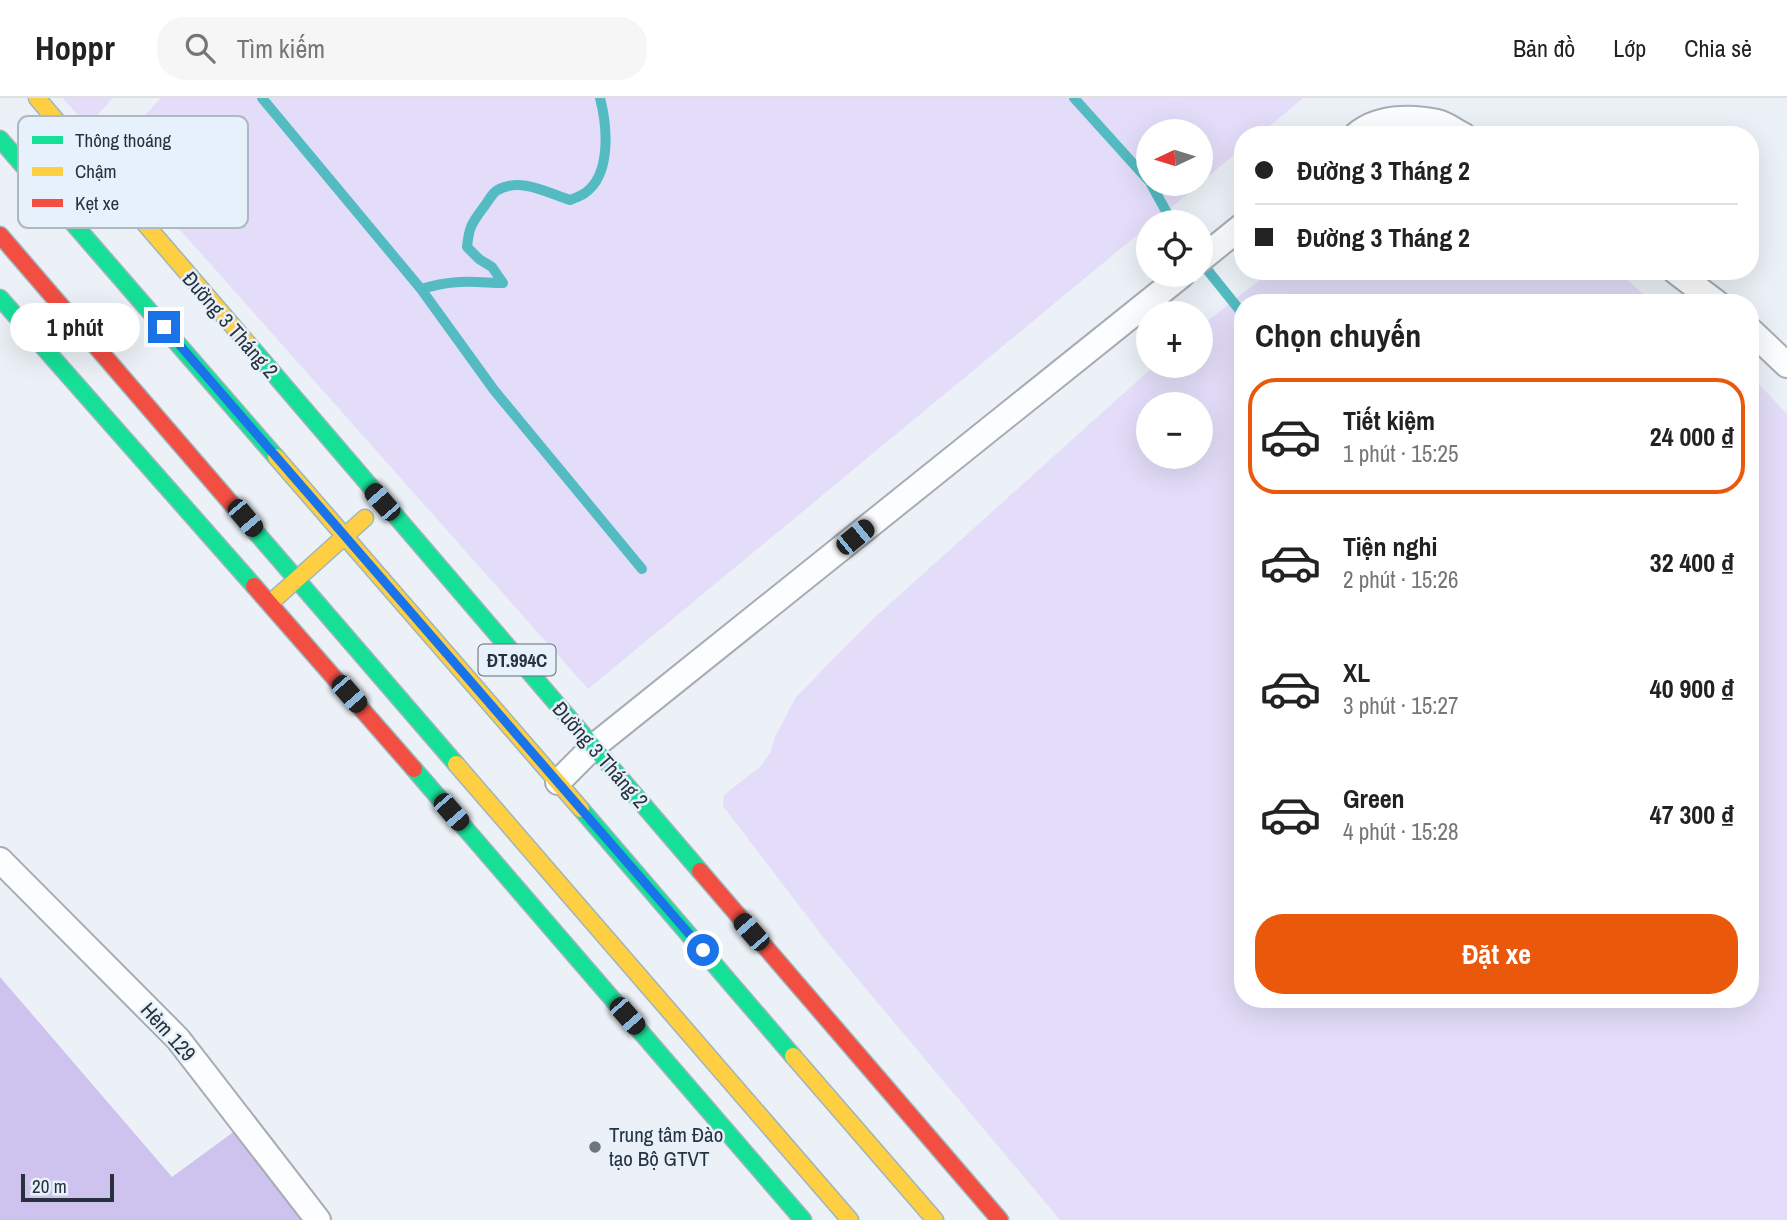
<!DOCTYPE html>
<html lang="vi">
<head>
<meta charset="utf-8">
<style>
  :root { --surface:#fff; --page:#f6f6f6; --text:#222; --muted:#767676; --line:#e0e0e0; --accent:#ea580c }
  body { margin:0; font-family:"Archivo Narrow",sans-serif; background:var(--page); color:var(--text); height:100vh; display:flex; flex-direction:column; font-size:26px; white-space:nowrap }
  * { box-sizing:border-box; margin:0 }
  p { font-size:23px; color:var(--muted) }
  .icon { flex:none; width:38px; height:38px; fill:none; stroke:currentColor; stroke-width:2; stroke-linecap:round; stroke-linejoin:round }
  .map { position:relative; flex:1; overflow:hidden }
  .panel { position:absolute; left:1234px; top:196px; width:525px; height:714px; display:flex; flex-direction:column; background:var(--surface); border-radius:28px; box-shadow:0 7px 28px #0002 }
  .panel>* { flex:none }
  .guide { position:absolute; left:1234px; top:28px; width:525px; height:154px; border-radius:28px; box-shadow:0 7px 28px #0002; display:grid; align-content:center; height:154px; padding:0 21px; background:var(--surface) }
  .needle { width:46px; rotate:266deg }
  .controls { position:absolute; left:1136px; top:21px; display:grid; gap:14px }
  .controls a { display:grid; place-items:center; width:77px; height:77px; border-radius:50%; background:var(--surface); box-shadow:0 7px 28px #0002; font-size:35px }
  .scale { position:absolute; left:21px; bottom:18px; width:93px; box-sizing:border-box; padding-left:7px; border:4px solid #29323c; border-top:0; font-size:19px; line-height:24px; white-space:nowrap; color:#29323c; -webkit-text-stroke:5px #e7f1fb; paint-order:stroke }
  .end { position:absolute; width:32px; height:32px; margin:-16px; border:9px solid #1a73e8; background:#fff; box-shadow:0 0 0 4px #fff }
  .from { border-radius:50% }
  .bubble { position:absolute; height:49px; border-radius:24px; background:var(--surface); box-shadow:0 7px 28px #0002; font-size:23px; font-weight:700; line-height:49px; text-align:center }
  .car { position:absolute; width:21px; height:42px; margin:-21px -10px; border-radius:9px; box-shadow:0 0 5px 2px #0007; background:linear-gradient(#222 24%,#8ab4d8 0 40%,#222 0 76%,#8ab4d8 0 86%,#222 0) }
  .guide b { display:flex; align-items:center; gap:24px; height:66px; font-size:26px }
  .guide b+b { border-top:2px solid var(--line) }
  .guide i { width:18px; height:18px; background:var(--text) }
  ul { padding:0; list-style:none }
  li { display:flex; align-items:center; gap:21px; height:116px; margin:0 14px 10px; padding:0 7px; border:4px solid transparent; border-radius:28px }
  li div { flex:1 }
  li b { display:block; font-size:26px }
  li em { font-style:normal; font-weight:700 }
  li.on { border-color:var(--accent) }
  li>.icon { width:63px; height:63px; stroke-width:1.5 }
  h2 { padding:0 21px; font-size:32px; line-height:84px }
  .primary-button { display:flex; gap:14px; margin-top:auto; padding:14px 21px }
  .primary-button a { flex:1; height:80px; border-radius:28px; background:var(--accent); color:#fff; font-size:28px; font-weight:700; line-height:80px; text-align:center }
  header { display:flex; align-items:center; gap:42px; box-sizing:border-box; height:98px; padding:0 35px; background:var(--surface); border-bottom:2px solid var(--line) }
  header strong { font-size:33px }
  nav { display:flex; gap:38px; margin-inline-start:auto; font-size:24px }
  .search { width:490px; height:63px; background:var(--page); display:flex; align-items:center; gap:18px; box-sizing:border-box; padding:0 24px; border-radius:28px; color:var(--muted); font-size:26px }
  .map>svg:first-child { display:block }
  .green { fill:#e3ddf9; fill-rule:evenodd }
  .forest { fill:#cec2ee }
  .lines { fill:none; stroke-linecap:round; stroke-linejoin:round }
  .stream { stroke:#53bbc1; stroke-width:10 }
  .street-casing { stroke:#a6adb4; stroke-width:28 }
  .fast-casing { stroke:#9fb4bc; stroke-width:19 }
  .slow-casing { stroke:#9fb4bc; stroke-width:19 }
  .jam-casing { stroke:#9fb4bc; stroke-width:19 }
  .street { stroke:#fcfdfe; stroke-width:24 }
  .fast { stroke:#16e098; stroke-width:16 }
  .slow { stroke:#ffcf43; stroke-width:16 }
  .jam { stroke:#f24e42; stroke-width:16 }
  .route { stroke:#1a73e8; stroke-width:9 }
  .poi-dot { fill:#6d757d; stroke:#e7f1fb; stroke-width:2.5 }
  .labels { text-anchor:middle; stroke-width:5; stroke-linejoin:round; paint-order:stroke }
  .shield { fill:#e7f1fb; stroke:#626b75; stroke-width:2 }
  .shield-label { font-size:19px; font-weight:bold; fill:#29323c }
  .street-label { font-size:21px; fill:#29323c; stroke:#e7f1fb }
  .poi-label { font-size:21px; fill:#29323c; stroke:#e7f1fb; text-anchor:start }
  .key { fill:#e7f1fb; stroke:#aeb8c2; stroke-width:2 }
  .key-label { font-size:19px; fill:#29323c }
</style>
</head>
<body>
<header>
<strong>Hoppr</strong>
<div class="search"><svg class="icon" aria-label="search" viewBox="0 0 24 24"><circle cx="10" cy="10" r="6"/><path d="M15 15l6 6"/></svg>Tìm kiếm</div>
<nav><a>Bản đồ</a><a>Lớp</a><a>Chia sẻ</a></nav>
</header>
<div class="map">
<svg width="1787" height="1122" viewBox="0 0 1787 1122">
  <rect width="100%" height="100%" fill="#ebf1f6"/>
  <path class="green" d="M 63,0 L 113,0 L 87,28 Z
    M 161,0 L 1303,0 L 1259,37 L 1242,37 L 1242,50 L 1201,85 L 1200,33 L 1148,33 L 1148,86 L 1200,86 L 1153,124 L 1148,124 L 1148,128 L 588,591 L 110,53 Z
    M 1271,173 L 1617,173 L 1653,205 L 1242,205 L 1242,901 L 1750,901 L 1750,277 L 1787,316 L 1787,1122 L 1060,1122 L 826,843 L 723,708 L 724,697 L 761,668 L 770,655 L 775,639 L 796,599 L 873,521 L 1154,268 L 1200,268 L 1201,228 ZM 1148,306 L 1200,306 L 1200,359 L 1148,359 Z"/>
  <path class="forest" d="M 0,879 L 172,1079 L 239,1030 L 324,1122 L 0,1122 Z"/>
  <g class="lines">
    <path class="stream" d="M 262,0 L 421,191 L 494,292 L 642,471
      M 1074,0 L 1148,82
      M 1151,86 L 1172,124
      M 1201,164 L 1242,215
      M 421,191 C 455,181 469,184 503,185 L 492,169 L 479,161 L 467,149 C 469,130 471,126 483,110 C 487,105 491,97 496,93 C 519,78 548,95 570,102 C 575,100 581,98 585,95 C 612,76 607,27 600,0"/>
    <defs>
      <path id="street" d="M 1356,37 C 1377,19 1410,18 1437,24 C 1446,26 1455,33 1463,37
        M 1200,162 L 1242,128
        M 1675,173 L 1717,205
        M 1750,232 L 1787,267
        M 558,684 L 593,649 L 1182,177
        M 0,762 L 178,941 L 318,1122"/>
      <path id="fast" d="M 0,41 L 276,359
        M 0,200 L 254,488
        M 250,248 L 700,773
        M 248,425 L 456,666
        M 414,671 L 803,1122
        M 581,711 L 793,958"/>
      <path id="slow" d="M 37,0 L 250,248
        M 276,359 L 581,711
        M 277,499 L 365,420
        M 456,666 L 850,1122
        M 793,958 L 935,1122"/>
      <path id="jam" d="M 0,137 L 248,425
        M 254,488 L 414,671
        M 700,773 L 1000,1122"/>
    </defs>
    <use href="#street" class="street-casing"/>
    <use href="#fast" class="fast-casing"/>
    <use href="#slow" class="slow-casing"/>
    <use href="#jam" class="jam-casing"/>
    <use href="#street" class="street"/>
    <use href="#fast" class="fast"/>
    <use href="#slow" class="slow"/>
    <use href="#jam" class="jam"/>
  </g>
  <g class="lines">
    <path class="route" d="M 164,229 L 703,852"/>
  </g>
  <circle class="poi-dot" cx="595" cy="1049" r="7"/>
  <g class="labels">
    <rect class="shield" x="478.5" y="546.5" width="77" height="31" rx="5"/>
    <g class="shield-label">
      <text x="517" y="569">ĐT.994C</text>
    </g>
    <g class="street-label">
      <text transform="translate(230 227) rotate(49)" y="7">Đường 3 Tháng 2</text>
      <text transform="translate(600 657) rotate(49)" y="7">Đường 3 Tháng 2</text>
      <text transform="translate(168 934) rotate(48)" y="7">Hẻm 129</text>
    </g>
    <g class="poi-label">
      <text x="609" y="1044">Trung tâm Đào<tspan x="609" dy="24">tạo Bộ GTVT</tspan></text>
    </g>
  </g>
  <rect x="18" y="18" width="230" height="112" rx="10" class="key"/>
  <rect x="32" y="38" width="31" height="8" fill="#16e098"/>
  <rect x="32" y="69" width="31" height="9" fill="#ffcf43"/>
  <rect x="32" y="101" width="31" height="8" fill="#f24e42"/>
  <g class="key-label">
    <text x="75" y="49">Thông thoáng</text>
    <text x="75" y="80">Chậm</text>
    <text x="75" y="112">Kẹt xe</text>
  </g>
</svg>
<div class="controls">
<a><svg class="needle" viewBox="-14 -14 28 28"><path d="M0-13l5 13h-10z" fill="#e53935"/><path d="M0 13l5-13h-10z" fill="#767676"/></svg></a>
<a><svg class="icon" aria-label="locate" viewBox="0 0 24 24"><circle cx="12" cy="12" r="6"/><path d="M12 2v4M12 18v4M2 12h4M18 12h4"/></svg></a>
<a>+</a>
<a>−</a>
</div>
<div class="scale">20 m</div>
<i class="end from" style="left:703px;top:852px"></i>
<i class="end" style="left:164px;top:229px"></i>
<div class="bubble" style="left:10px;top:205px;width:130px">1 phút</div>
<i class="car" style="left:382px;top:404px;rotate:319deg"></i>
<i class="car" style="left:245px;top:420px;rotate:140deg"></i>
<i class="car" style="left:855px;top:439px;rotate:51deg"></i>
<i class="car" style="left:349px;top:596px;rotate:139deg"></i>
<i class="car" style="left:451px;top:714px;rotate:139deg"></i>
<i class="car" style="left:751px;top:834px;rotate:319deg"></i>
<i class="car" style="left:627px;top:918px;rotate:139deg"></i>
<div class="guide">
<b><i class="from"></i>Đường 3 Tháng 2</b>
<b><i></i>Đường 3 Tháng 2</b>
</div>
<section class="panel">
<h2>Chọn chuyến</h2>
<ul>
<li class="on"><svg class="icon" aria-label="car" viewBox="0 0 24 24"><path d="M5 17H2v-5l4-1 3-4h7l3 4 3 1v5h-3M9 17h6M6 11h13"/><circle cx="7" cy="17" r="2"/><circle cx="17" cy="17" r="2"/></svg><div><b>Tiết kiệm</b><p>1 phút · 15:25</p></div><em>24 000 ₫</em></li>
<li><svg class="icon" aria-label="car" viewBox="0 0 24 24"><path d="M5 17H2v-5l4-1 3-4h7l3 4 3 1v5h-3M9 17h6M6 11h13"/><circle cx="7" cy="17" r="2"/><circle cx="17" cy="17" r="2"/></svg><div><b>Tiện nghi</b><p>2 phút · 15:26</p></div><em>32 400 ₫</em></li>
<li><svg class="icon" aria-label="car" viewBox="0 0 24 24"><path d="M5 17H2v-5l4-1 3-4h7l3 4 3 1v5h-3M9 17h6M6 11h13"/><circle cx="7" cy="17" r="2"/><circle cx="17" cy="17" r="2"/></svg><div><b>XL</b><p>3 phút · 15:27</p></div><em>40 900 ₫</em></li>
<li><svg class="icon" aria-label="car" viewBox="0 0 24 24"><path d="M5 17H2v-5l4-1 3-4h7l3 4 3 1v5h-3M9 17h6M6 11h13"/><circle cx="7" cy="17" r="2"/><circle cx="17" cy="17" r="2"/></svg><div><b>Green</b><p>4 phút · 15:28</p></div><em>47 300 ₫</em></li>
</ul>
<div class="primary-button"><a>Đặt xe</a></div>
</section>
</div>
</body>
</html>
